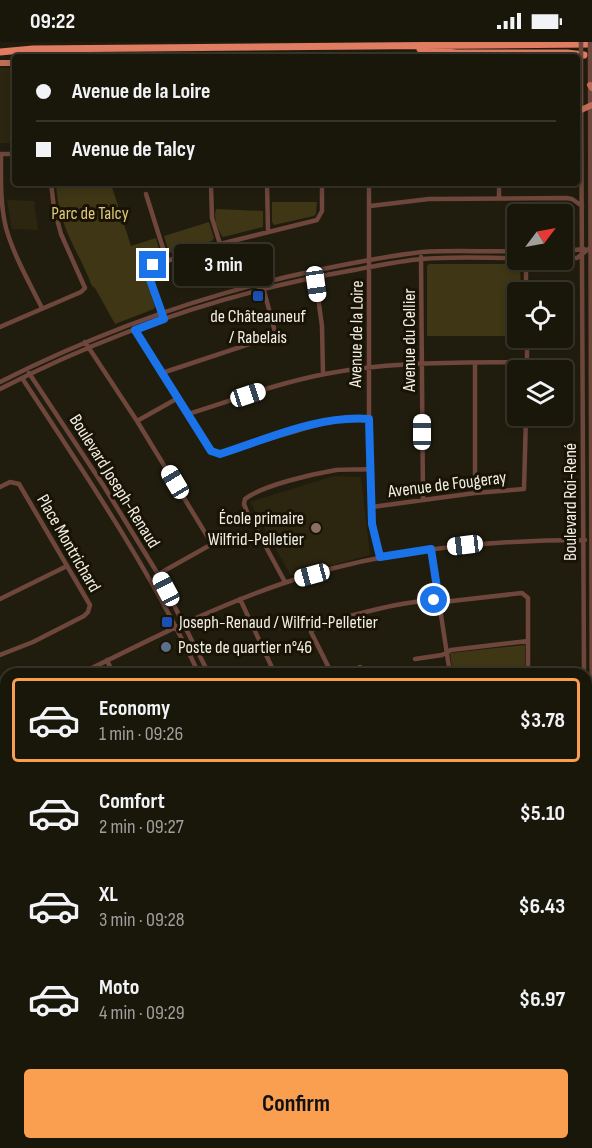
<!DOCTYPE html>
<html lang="en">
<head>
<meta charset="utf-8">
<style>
  :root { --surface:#19160a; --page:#221f13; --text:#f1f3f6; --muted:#9f9f9c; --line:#37352b; --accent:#fa9f4f }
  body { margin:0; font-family:"Sofia Sans Condensed",sans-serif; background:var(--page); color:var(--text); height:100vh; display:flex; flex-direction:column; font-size:22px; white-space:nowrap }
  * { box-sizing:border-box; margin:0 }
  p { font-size:20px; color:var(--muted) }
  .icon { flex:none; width:33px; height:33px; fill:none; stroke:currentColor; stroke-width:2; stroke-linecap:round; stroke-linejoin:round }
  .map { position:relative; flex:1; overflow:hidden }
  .details { position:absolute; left:0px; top:626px; width:592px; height:482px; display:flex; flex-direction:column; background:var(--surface); border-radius:18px 18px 0 0; box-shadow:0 3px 9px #0003,0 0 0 2px var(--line) }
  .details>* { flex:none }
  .top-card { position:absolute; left:12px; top:12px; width:568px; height:132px; border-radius:6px; box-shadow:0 3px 9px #0003,0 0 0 2px var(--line); display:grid; align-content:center; height:132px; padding:0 24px; background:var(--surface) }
  .needle { width:39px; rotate:58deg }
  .buttons { position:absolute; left:507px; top:162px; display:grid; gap:12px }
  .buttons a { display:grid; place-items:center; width:66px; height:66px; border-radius:6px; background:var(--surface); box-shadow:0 3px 9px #0003,0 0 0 2px var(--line); font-size:30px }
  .end { position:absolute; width:27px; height:27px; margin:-14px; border:8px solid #1a73e8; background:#fff; box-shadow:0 0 0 3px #fff }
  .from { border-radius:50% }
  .bubble { position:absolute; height:42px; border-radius:6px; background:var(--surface); box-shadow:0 3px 9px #0003,0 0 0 2px var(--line); font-size:20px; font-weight:700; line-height:42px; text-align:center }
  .car { position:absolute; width:18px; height:36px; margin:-18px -9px; border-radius:8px; box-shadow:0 0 4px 2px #0007; background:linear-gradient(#fff 24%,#345 0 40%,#fff 0 76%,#345 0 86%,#fff 0) }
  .top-card b { display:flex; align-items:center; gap:21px; height:57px; font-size:22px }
  .top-card b+b { border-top:2px solid var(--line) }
  .top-card i { width:15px; height:15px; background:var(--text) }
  ul { padding:10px 0 0; list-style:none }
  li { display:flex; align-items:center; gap:18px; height:84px; margin:0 12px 9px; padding:0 12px; border:3px solid transparent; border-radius:6px }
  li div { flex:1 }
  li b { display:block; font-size:22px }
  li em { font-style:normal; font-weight:700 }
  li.selected { border-color:var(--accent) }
  li>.icon { width:54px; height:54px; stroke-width:1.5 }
  .cta { display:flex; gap:12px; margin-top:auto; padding:12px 24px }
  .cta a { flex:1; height:69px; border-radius:6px; background:var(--accent); color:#111; font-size:24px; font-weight:700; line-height:69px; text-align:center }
  .status { display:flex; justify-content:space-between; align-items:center; height:42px; padding:0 30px; background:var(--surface); direction:ltr }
  .status svg { height:16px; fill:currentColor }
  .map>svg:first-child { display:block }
  .built { fill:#2c2610 }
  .green { fill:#3f3616 }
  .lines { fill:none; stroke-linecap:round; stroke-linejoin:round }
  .minor { stroke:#6e463b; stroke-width:4.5 }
  .major { stroke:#bf6d57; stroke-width:6 }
  .highway { stroke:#df7c62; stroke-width:7 }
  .minor-bridge { stroke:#6e463b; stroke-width:4.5 }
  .route { stroke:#1a73e8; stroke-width:8 }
  .transit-dot { fill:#1a4fb4; stroke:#181305; stroke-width:2 }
  .education-dot { fill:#8d6e63; stroke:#181305; stroke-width:2 }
  .service-dot { fill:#5c6f8a; stroke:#181305; stroke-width:2 }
  .labels { text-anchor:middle; stroke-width:6; stroke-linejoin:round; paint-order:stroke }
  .park-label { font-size:18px; fill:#dec87c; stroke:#181305 }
  .poi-label { font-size:18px; fill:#f0eee4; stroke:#181305; text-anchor:start }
  .street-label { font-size:18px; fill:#f0eee4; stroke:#181305 }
</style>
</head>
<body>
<div class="status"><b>09:22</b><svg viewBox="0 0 49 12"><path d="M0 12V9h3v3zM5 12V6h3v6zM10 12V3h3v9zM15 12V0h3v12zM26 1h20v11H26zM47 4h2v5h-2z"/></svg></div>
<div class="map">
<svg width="592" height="1106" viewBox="0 0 592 1106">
  <rect width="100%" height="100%" fill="#211d0e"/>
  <path class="built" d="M 0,26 L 15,26 L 15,101 L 0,101 Z
    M 7,158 L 34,159 L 38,188 L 12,187 Z
    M 334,434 L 361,435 L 370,513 L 291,534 L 250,460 Z
    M 350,1101 L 447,1101 L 447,1106 L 340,1106 Z"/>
  <path class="green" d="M 56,142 L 111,142 L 131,204 L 156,196 L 161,214 L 149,219 L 144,227 L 155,264 L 154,267 L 115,282 L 95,246 L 92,244 C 77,205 59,187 56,142 Z
    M 272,160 L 317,160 L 316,172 L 314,174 L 274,183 L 272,180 Z
    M 216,167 L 263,169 L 263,185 L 223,195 C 218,189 213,176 216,167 Z
    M 209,180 L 214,196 L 212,199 L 172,211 L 169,210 L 164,194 Z
    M 429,222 L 520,222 L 521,250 L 518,250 L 517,294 L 427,294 L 427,224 Z
    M 525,603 L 525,631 L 453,631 L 450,611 Z"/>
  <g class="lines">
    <path class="minor" d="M 581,25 L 584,632
      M 590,25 L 592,741
      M 0,112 L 15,112
      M 1,112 C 1,136 0,162 6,186 C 14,214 29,240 42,266
      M 267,141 L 268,189
      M 369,141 L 369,427 L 372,482 L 380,515
      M 499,141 L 499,156
      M 211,143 L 212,176 L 220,202
      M 146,152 L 167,219
      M 370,164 L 429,157 L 566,156 L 572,157 L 582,164
      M 562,209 L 584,207
      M 421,215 L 423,458
      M 562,216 L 577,216 L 591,205
      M 526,218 L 526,250
      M 315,234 L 322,284 L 323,332
      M 163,274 L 148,232 L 151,224 L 220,202 L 317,178 L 322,169 L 322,141
      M 0,285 L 81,250 L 85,246 L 61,192 L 54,166 L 51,141
      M 134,287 L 211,409 L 217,412 L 323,381 L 353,376 L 369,377
      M 527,296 L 527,328
      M 85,300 L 137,379 L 212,502 L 155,534
      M 475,321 L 475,451
      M 29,331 L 103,443 L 158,532 L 209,632
      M 162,331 L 274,294 L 275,290 L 263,245
      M 22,336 C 85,432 150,527 199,632
      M 0,340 C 101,289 207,251 318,228 C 352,221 387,214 422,210 C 453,208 486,210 518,209
      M 0,347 C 111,290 231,249 354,228 C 376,224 399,219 422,217 C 453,214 486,216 518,216
      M 188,372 C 233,358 278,341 325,332 C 392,319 460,321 527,320
      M 137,379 L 178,356
      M 0,445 L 10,440 L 19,442 L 90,563 L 88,570 L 84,574 L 33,600 L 0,613
      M 372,465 L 475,451 L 524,447 L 526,374
      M 431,507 L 450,632
      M 285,540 L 247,470 L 244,462 L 245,457 C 263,443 313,432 336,428 C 347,427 358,428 369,427
      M 0,557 L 67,524
      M 240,557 L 275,632
      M 415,617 L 442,613 L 451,608 L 528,599
      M 107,618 L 113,632
      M 80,632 C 147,599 213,565 284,541 C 381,508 483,498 585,498
      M 332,632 L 311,590 L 316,583 C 344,576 418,553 443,560 L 522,551 L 528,556 L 528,632
      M 344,632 L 360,625
      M 0,667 L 6,665
      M 0,724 L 6,743
      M 0,826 L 6,824
      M 586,882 L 592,882
      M 0,884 L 6,906
      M 586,888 L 592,888
      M 0,916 L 6,912
      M 586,938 L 592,938
      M 0,964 L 6,963
      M 586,985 L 592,985
      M 586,1010 L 592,1010
      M 0,1017 L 6,1016
      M 586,1033 L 592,1033
      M 586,1043 L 589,1106
      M 0,1067 L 6,1066
      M 0,1073 L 6,1072
      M 45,1101 L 47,1106
      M 532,1101 L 534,1106
      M 451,1102 L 468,1101
      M 69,1106 L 87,1101
      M 215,1106 L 228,1101
      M 330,1106 L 340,1101"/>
    <path class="major" d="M 278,15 L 384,15
      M 0,21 L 15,21
      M 590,43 L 592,46
      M 581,68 L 592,63"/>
    <path class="highway" d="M 420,7 L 456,11 L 567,11 L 584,13
      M 0,10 L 33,7 L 592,2"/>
    <path class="minor-bridge" d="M 581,0 L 581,25
      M 590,0 L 590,25"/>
  </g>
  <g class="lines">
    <path class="route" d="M 153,223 L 149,226 L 148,232 L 164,277 L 135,288 L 211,409 L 220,412 C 267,397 319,373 369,377 L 372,482 L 380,515 L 431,507 L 439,559 L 434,558"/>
  </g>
  <g class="transit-dot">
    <rect x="252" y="248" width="12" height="12" rx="3"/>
    <rect x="161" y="574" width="12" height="12" rx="3"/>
  </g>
  <circle class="education-dot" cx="316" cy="486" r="6"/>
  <circle class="service-dot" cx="166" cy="605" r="6"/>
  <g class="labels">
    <g class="park-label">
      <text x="90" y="177">Parc de Talcy</text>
    </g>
    <g class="poi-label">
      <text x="258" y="280" text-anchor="middle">de Châteauneuf<tspan x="258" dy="21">/ Rabelais</tspan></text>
      <text x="304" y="482" text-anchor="end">École primaire<tspan x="304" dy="21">Wilfrid-Pelletier</tspan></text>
      <text x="179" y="586">Joseph-Renaud / Wilfrid-Pelletier</text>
      <text x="178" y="611">Poste de quartier n°46</text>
    </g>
    <g class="street-label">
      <text transform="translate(356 292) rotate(-89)" y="6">Avenue de la Loire</text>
      <text transform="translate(409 298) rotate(-90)" y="6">Avenue du Cellier</text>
      <text transform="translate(115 439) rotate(58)" y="6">Boulevard Joseph-Renaud</text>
      <text transform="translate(447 442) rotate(-7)" y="6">Avenue de Fougeray</text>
      <text transform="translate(570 460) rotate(-90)" y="6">Boulevard Roi-René</text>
      <text transform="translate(69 501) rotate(60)" y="6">Place Montrichard</text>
    </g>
  </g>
</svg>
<div class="buttons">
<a><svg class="needle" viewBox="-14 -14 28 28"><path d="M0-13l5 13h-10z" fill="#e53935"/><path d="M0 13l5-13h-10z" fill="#9f9f9c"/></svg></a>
<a><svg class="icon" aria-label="locate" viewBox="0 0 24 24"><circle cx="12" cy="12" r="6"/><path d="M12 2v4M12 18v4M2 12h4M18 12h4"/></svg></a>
<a><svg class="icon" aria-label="layers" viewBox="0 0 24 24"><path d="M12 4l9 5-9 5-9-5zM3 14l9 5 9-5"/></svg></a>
</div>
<i class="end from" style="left:434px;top:558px"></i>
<i class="end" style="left:153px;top:223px"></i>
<div class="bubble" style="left:174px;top:202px;width:99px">3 min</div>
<i class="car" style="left:316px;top:242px;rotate:172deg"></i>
<i class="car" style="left:248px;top:353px;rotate:72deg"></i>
<i class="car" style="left:422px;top:390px;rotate:0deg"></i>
<i class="car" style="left:175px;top:440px;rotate:329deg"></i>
<i class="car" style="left:465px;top:503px;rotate:263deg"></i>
<i class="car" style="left:312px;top:533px;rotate:255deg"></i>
<i class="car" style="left:166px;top:547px;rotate:332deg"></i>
<div class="top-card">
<b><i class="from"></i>Avenue de la Loire</b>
<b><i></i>Avenue de Talcy</b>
</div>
<section class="details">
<ul>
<li class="selected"><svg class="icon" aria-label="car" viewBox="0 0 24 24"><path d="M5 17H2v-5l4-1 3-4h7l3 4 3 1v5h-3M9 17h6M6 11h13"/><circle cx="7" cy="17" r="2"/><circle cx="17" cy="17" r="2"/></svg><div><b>Economy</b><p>1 min · 09:26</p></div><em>$3.78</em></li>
<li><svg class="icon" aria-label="car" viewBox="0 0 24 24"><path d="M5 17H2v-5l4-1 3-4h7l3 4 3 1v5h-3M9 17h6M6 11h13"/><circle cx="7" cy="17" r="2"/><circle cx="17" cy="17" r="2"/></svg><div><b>Comfort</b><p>2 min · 09:27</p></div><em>$5.10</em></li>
<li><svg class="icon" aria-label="car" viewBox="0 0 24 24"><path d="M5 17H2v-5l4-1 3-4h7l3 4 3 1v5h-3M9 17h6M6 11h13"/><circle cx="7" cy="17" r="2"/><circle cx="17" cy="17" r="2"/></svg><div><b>XL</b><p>3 min · 09:28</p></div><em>$6.43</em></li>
<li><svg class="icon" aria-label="car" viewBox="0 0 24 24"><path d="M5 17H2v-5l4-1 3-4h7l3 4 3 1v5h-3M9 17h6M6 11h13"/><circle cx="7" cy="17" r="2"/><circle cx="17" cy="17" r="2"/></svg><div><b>Moto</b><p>4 min · 09:29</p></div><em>$6.97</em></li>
</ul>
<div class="cta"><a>Confirm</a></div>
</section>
</div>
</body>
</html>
